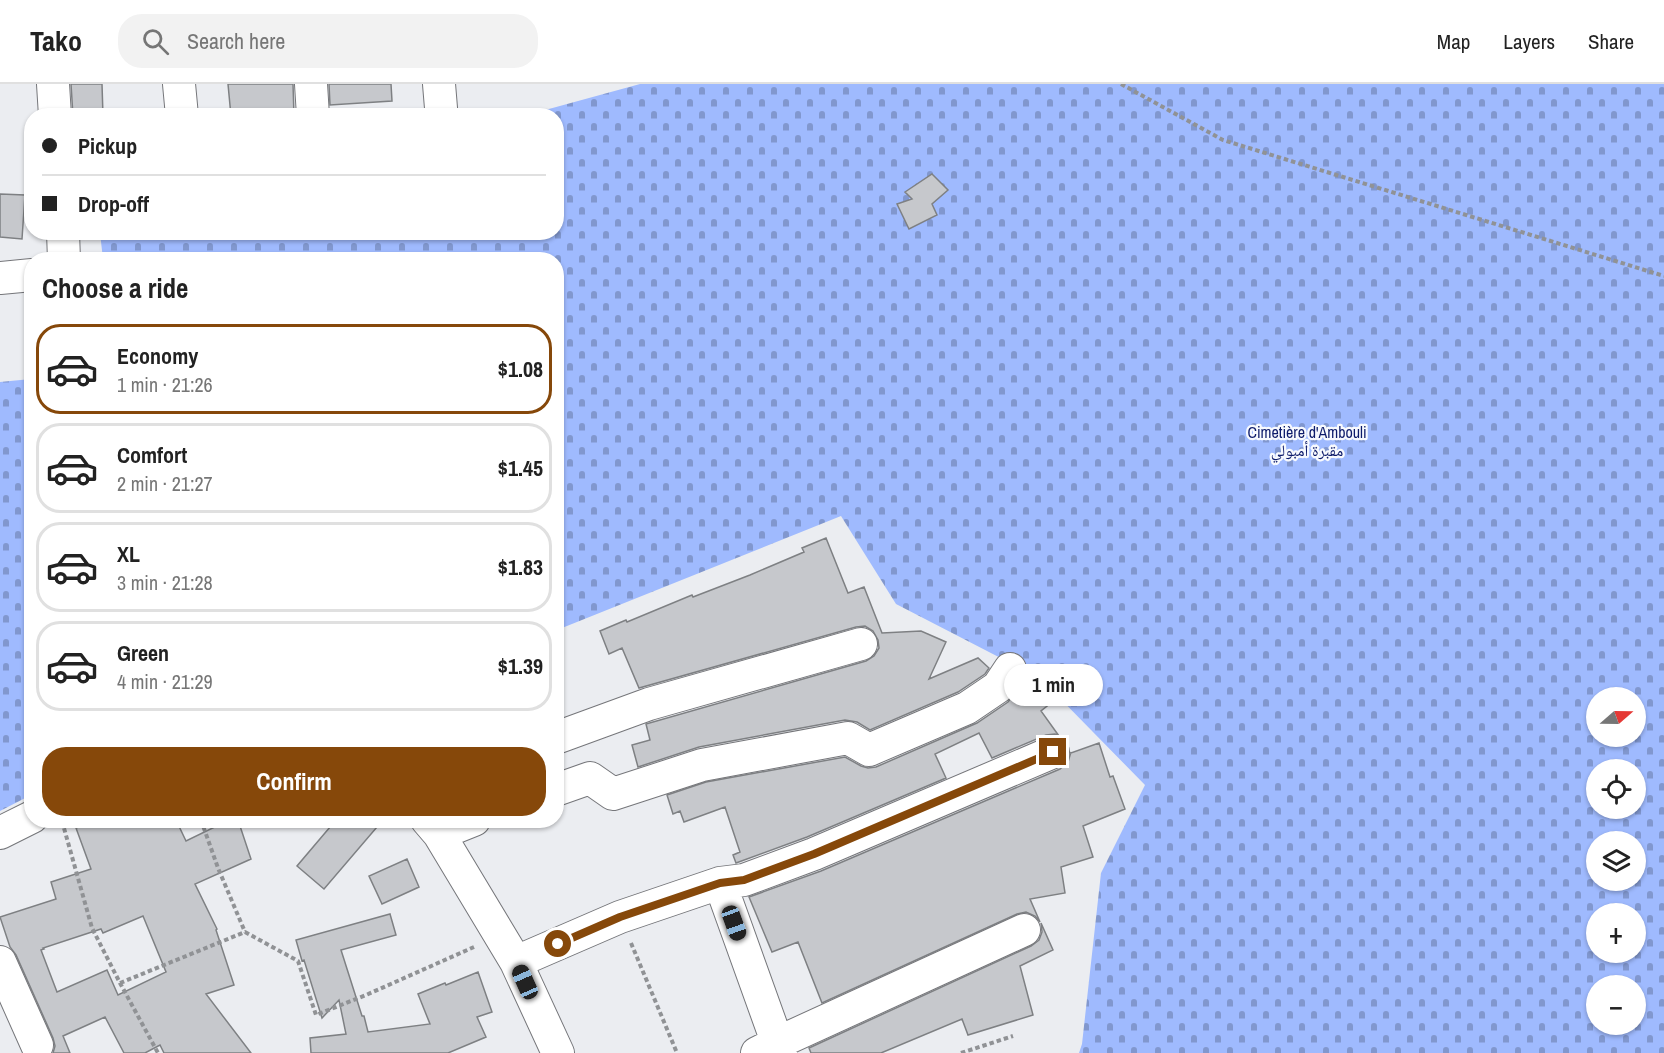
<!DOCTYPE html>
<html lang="en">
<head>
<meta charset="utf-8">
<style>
  :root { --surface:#fff; --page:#f2f2f2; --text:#222; --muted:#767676; --line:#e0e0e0; --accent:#86480a }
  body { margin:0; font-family:"Archivo Narrow","Noto Naskh Arabic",sans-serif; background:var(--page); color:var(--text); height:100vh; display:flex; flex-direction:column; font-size:22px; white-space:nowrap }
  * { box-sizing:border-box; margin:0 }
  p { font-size:20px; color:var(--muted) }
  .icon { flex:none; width:33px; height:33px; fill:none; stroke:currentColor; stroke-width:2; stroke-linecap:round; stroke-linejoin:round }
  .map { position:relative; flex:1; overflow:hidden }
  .panel { position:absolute; left:24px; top:168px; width:540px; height:576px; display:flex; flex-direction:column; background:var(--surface); border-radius:24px; box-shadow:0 2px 4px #0004 }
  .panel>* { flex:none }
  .hud { position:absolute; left:24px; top:24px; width:540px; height:132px; border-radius:24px; box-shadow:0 2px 4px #0004; display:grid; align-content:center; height:132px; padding:0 18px; background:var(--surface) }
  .needle { width:39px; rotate:70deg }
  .tools { position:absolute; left:1586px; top:603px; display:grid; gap:12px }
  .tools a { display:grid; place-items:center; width:60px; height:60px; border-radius:50%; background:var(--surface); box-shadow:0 2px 4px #0004; font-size:30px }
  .end { position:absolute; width:27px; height:27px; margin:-14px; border:8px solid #86480a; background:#fff; box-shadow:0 0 0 3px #fff }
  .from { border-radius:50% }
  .bubble { position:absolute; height:42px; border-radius:21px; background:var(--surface); box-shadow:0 2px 4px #0004; font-size:20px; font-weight:800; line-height:42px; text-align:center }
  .car { position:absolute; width:18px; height:36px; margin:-18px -9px; border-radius:8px; box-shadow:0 0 4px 2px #0007; background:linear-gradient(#222 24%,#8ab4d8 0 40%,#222 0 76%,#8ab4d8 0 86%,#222 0) }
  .hud b { display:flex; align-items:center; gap:21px; height:57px; font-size:22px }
  .hud b+b { border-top:2px solid var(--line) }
  .hud i { width:15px; height:15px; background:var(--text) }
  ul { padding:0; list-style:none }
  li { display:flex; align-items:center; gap:18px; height:90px; margin:0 12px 9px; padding:0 6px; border:3px solid var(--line); border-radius:24px }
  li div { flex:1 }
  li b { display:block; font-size:22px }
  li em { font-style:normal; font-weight:800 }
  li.selected { border-color:var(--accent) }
  li>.icon { width:54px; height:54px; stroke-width:1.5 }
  h2 { padding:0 18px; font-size:27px; line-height:72px }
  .action { display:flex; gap:12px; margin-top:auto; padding:12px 18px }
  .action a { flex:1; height:69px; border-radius:24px; background:var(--accent); color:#fff; font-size:24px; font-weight:800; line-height:69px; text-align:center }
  header { display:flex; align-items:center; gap:36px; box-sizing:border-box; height:84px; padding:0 30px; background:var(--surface); border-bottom:2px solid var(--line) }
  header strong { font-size:28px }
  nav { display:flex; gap:33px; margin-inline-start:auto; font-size:21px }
  .search { width:420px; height:54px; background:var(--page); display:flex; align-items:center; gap:15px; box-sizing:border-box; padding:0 21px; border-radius:24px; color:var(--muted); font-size:22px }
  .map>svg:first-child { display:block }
  .cemetery { fill:url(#cemetery-stones); fill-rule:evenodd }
  .building { fill:#c6c8cc; stroke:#7e8083; stroke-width:1.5; fill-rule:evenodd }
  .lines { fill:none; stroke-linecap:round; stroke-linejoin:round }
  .minor-casing { stroke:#75767a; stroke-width:34 }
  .path { stroke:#909295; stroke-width:4; stroke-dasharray:4.5 3; stroke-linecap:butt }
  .minor { stroke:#fff; stroke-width:32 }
  .route { stroke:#86480a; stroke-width:8 }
  .labels { text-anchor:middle; stroke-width:4.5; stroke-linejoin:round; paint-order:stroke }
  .park-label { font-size:16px; fill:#0e1c6b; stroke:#f8fafe }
</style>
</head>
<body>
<header>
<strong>Tako</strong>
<div class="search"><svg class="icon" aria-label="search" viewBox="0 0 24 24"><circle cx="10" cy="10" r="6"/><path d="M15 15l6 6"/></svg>Search here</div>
<nav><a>Map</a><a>Layers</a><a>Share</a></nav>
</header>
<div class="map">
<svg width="1664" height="969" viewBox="0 0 1664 969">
  <defs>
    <pattern id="cemetery-stones" width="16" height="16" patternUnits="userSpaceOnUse" patternTransform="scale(1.5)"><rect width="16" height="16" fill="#9fbafe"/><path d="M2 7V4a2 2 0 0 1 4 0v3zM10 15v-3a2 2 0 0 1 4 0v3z" fill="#8197ce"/></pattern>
  </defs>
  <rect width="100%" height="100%" fill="#ebedf1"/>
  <path class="cemetery" d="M 640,0 L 1664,0 L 1664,969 L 1079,969 L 1082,960 L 1101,789 L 1145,701 L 1041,595 L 896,520 L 841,432 L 557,546 L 556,176 L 103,175 L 100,149 L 556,148 L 556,32 L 527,31 ZM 1596,614 L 1635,614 L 1635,652 L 1596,652 ZM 1596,686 L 1635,686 L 1635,724 L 1596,724 ZM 1596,758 L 1635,758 L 1635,796 L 1596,796 ZM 1596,830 L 1635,830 L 1635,868 L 1596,868 ZM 1596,902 L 1635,902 L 1635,940 L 1596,940 Z
    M 31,295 L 31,711 L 0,727 L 0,298 Z"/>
  <path class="building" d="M 71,0 L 102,0 L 103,32 L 73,32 Z
    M 228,0 L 293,0 L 294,32 L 231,32 Z
    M 329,0 L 391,0 L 392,17 L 330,21 Z
    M 932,90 L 948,106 L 932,120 L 937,131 L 909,145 L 897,120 L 912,115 L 905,108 Z
    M 0,110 L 25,111 L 22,155 L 0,153 Z
    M 826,454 L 848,509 L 864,503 L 882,549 L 921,547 L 946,558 L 929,595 L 978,574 L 989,584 L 985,590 L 958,608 L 870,646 L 857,638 L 845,636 L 699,663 L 638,683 L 632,661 L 650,656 L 646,640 L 866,577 L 874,572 L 879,564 L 878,556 L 873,547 L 865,542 L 856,543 L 639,604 L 622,564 L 609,570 L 600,547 L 626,536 L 627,538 L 692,511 L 693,513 L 750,491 L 804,468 L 802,464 Z
    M 1027,589 L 1051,619 L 1041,627 L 1059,652 L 1055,650 L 1046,651 L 992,674 L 979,649 L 935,670 L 946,694 L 807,753 L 736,779 L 733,771 L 740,768 L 725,723 L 684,738 L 680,727 L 673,730 L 667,711 L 706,698 L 845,673 L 861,682 L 868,684 L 876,683 L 977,639 L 1008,618 L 1025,595 Z
    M 1099,659 L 1110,693 L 1113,692 L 1125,725 L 1083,742 L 1093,773 L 1061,783 L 1065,809 L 1030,815 L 1040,838 L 1035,832 L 1026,828 L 1017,830 L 822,919 L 798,858 L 772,868 L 749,813 L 821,787 L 1060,685 L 1068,678 L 1071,668 L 1071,669 Z
    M 97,736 L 176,736 L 186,757 L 229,736 L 238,736 L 251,775 L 195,800 L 217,845 L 216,846 L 234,901 L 206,910 L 251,969 L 164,969 L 160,961 L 145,969 L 124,969 L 105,933 L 63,952 L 70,969 L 53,969 L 55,962 L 53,954 L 16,871 L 10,863 L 0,833 L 56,815 L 51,798 L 91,785 L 76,744 ZM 143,832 L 166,888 L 118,911 L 107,886 L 57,908 L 41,866 L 44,865 L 43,864 L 101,845 L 103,849 Z
    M 336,736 L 383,736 L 324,805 L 297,782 Z
    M 407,775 L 419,803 L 382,820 L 369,792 Z
    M 390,830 L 396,851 L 341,866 L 362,932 L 364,932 L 368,948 L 430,940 L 418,910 L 445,899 L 446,901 L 478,888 L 492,928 L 477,933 L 486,953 L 448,969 L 311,969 L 310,954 L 346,950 L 339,916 L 322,934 L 304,876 L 302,877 L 296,856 Z
    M 1041,839 L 1053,866 L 1020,882 L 1033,931 L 968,951 L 962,935 L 881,969 L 811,969 L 809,964 L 1031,862 L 1039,856 L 1042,848 Z"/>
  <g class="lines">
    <defs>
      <path id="minor" d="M 53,0 L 55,32
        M 179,0 L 182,32
        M 311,0 L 313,32
        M 439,0 L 441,24
        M 63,148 L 64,176
        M 0,194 L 32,191
        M 556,654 L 649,620 L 861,560
        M 556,706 L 590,694 L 613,710 L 702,681 L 848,654 L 869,666 L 967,624 L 998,603 L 1010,585
        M 427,736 L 439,750 L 516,878 L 558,969
        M 0,749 L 32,733
        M 439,750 L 474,736
        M 720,799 L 781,969
        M 0,878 L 37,961
        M 516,878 L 620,833 L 720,799 L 744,796 L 814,770 L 1053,668
        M 757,969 L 777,959 L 1024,846"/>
    </defs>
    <use href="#minor" class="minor-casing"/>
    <path class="path" d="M 1121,0 L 1223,56 L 1664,192
      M 201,736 L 218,784 L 245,848
      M 62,737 L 92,844 L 120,899 L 158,969
      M 631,859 L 677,969
      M 120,899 L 245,848 L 298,877 L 316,931 L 366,911 L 474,863
      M 961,969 L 1013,952"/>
    <use href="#minor" class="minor"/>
  </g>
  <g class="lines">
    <path class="route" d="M 558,860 L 620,833 L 720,799 L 744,796 L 814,770 L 1053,668"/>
  </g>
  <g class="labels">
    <g class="park-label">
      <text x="1307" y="354">Cimetière d'Ambouli<tspan x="1307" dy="18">مقبرة أمبولي</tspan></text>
    </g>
  </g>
</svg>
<div class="tools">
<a><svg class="needle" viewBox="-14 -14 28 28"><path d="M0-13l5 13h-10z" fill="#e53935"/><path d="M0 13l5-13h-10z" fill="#767676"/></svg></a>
<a><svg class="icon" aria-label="locate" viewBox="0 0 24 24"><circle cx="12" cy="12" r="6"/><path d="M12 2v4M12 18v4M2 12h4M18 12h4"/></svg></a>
<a><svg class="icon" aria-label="layers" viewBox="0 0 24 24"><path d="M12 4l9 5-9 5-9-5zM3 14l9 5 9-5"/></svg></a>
<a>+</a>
<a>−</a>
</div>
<i class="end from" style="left:558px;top:860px"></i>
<i class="end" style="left:1053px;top:668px"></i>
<div class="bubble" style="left:1004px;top:580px;width:99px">1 min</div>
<i class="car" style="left:734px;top:839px;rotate:160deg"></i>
<i class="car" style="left:525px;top:898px;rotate:336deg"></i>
<div class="hud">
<b><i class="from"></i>Pickup</b>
<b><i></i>Drop-off</b>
</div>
<section class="panel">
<h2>Choose a ride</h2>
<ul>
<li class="selected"><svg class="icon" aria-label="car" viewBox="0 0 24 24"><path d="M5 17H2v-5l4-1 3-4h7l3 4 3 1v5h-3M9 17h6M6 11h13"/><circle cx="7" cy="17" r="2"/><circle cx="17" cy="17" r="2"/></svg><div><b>Economy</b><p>1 min · 21:26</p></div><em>$1.08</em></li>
<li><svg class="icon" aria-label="car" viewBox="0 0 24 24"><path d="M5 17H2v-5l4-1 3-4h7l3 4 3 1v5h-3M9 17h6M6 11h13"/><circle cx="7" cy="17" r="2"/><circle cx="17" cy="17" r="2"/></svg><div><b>Comfort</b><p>2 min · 21:27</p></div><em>$1.45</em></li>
<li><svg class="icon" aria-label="car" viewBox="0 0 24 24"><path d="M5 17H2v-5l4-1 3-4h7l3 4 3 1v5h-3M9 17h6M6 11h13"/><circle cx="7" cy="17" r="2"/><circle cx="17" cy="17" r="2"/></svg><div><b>XL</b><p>3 min · 21:28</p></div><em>$1.83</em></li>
<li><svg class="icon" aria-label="car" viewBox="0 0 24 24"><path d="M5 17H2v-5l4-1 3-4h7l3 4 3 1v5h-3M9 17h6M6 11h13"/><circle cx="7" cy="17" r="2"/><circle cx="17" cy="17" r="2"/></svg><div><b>Green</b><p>4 min · 21:29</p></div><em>$1.39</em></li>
</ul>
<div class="action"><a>Confirm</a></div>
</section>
</div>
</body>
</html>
